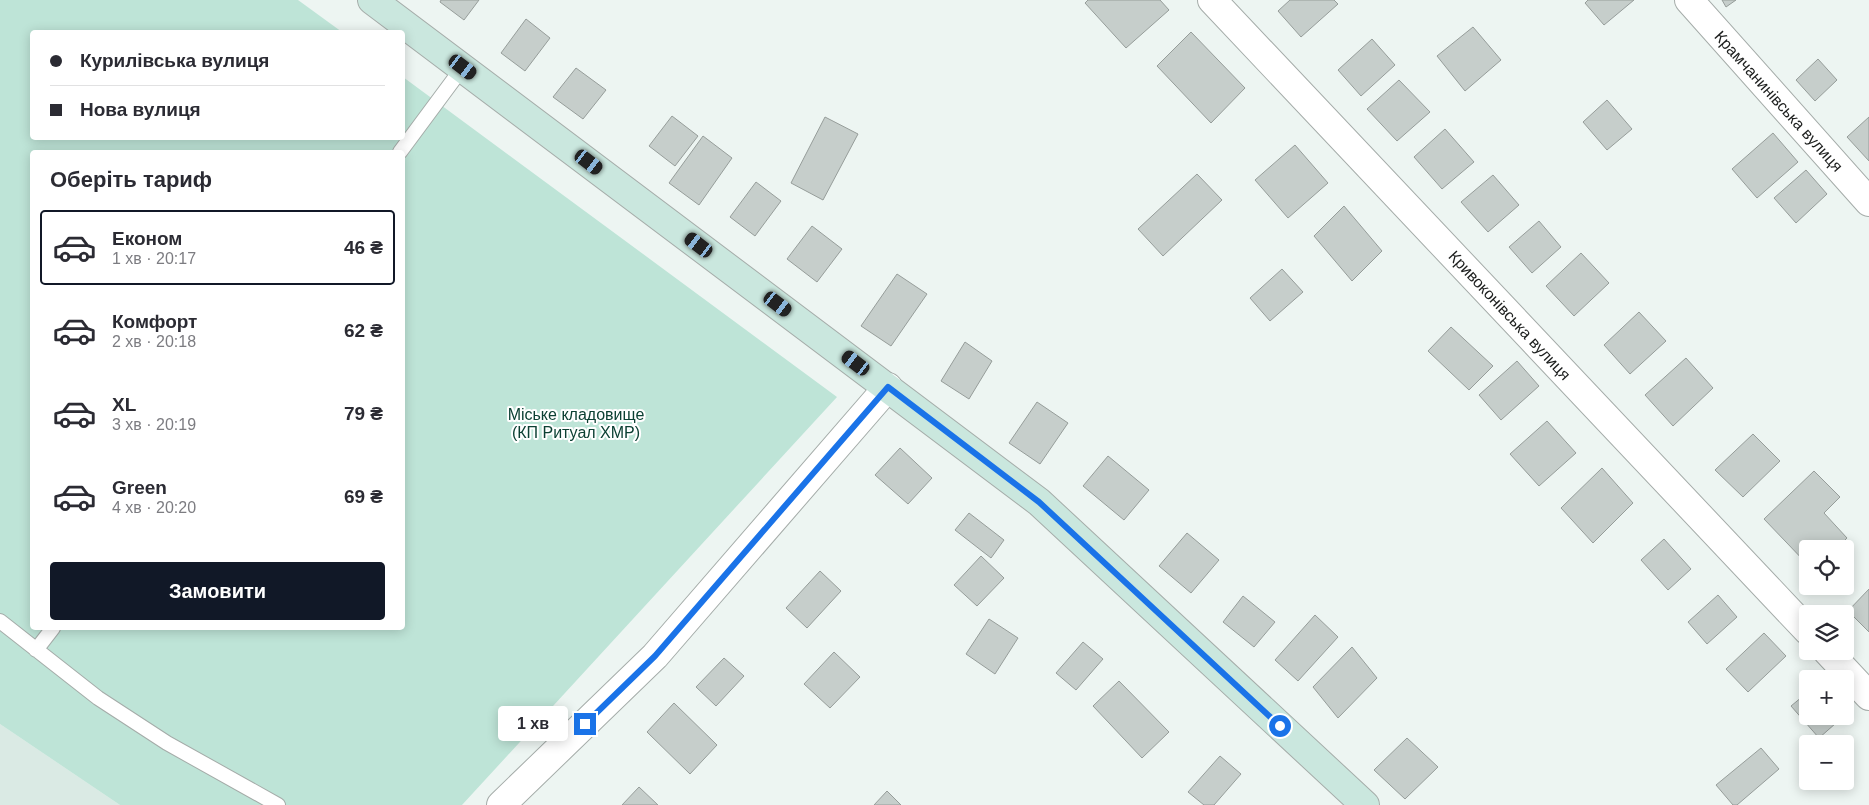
<!DOCTYPE html>
<html lang="uk">
<head>
<meta charset="utf-8">
<style>
  :root { --surface:#fff; --page:#f7f7f7; --text:#2b2b33; --muted:#7c7c81; --line:#e1e1e2; --accent:#111827 }
  body { margin:0; font-family:Helvetica,sans-serif; background:var(--page); color:var(--text); height:100vh; display:flex; flex-direction:column; font-size:19px; white-space:nowrap }
  * { box-sizing:border-box; margin:0 }
  p { font-size:16px; color:var(--muted) }
  .icon { flex:none; width:28px; height:28px; fill:none; stroke:currentColor; stroke-width:2; stroke-linecap:round; stroke-linejoin:round }
  .map { position:relative; flex:1; overflow:hidden }
  .sheet { position:absolute; left:30px; top:150px; width:375px; height:480px; display:flex; flex-direction:column; background:var(--surface); border-radius:5px; box-shadow:0 2px 12px #0003 }
  .sheet>* { flex:none }
  .guide { position:absolute; left:30px; top:30px; width:375px; height:110px; border-radius:5px; box-shadow:0 2px 12px #0003; display:grid; align-content:center; height:110px; padding:0 20px; background:var(--surface) }
  .tools { position:absolute; left:1799px; top:540px; display:grid; gap:10px }
  .tools a { display:grid; place-items:center; width:55px; height:55px; border-radius:5px; background:var(--surface); box-shadow:0 2px 12px #0003; font-size:25px }
  .end { position:absolute; width:22px; height:22px; margin:-11px; border:6px solid #1a73e8; background:#fff; box-shadow:0 0 0 2px #fff }
  .from { border-radius:50% }
  .bubble { position:absolute; height:35px; border-radius:5px; background:var(--surface); box-shadow:0 2px 12px #0003; font-size:16px; font-weight:800; line-height:35px; text-align:center }
  .car { position:absolute; width:15px; height:30px; margin:-15px -8px; border-radius:6px; box-shadow:0 0 4px 1px #0007; background:linear-gradient(#222 24%,#8ab4d8 0 40%,#222 0 76%,#8ab4d8 0 86%,#222 0) }
  .guide b { display:flex; align-items:center; gap:18px; height:48px; font-size:19px }
  .guide b+b { border-top:1px solid var(--line) }
  .guide i { width:12px; height:12px; background:var(--text) }
  ul { padding:0; list-style:none }
  li { display:flex; align-items:center; gap:15px; height:75px; margin:0 10px 8px; padding:0 10px; border:2px solid transparent; border-radius:5px }
  li div { flex:1 }
  li b { display:block; font-size:19px }
  li em { font-style:normal; font-weight:800 }
  li.selected { border-color:var(--accent) }
  li>.icon { width:45px; height:45px; stroke-width:1.5 }
  h2 { padding:0 20px; font-size:22px; line-height:60px }
  .cta { display:flex; gap:10px; margin-top:auto; padding:10px 20px }
  .cta a { flex:1; height:58px; border-radius:5px; background:var(--accent); color:#fff; font-size:20px; font-weight:800; line-height:58px; text-align:center }
  .map>svg:first-child { display:block }
  .built { fill:#daeae4 }
  .green { fill:#bee4d7; fill-rule:evenodd }
  .building { fill:#c6cecb; stroke:#969d9a }
  .lines { fill:none; stroke-linecap:round; stroke-linejoin:round }
  .lane-casing { stroke:#a5aca9; stroke-width:16 }
  .street-casing { stroke:#a5aca9; stroke-width:30 }
  .secondary-casing { stroke:#a5aca9; stroke-width:30 }
  .lane { stroke:#fff; stroke-width:14 }
  .street { stroke:#fff; stroke-width:28 }
  .secondary { stroke:#cae7de; stroke-width:28 }
  .route { stroke:#1a73e8; stroke-width:6 }
  .labels { text-anchor:middle; stroke-width:4; stroke-linejoin:round; paint-order:stroke }
  .street-label { font-size:16px; fill:#1c1e1d; stroke:#fff }
  .park-label { font-size:16px; fill:#0c4033; stroke:#fff }
</style>
</head>
<body>
<div class="map">
<svg width="1869" height="805" viewBox="0 0 1869 805">
  <rect width="100%" height="100%" fill="#edf5f2"/>
  <path class="built" d="M 0,724 L 120,805 L 0,805 Z"/>
  <path class="green" d="M 0,0 L 298,0 L 342,32 L 32,32 L 32,138 L 402,138 L 403,77 L 837,397 L 462,805 L 120,805 L 0,724 ZM 32,152 L 402,152 L 402,628 L 32,628 Z"/>
  <path class="building" d="M 441,0 L 479,0 L 464,20 L 440,2 Z
    M 1088,0 L 1160,0 L 1169,10 L 1126,48 L 1085,3 Z
    M 1290,0 L 1334,0 L 1338,4 L 1301,37 L 1278,11 Z
    M 1588,0 L 1634,0 L 1604,25 L 1585,3 Z
    M 1722,0 L 1736,0 L 1726,7 Z
    M 526,19 L 550,38 L 525,71 L 501,53 Z
    M 1473,27 L 1501,60 L 1465,91 L 1437,56 Z
    M 1191,32 L 1245,88 L 1211,123 L 1157,66 Z
    M 1372,39 L 1395,65 L 1361,96 L 1338,70 Z
    M 1818,59 L 1837,80 L 1815,101 L 1796,80 Z
    M 576,68 L 606,90 L 583,119 L 553,97 Z
    M 1399,80 L 1430,112 L 1397,141 L 1367,109 Z
    M 1607,100 L 1632,129 L 1607,150 L 1583,122 Z
    M 672,116 L 698,136 L 675,166 L 649,146 Z
    M 825,117 L 858,134 L 823,200 L 791,183 Z
    M 1869,117 L 1869,161 L 1847,137 Z
    M 1445,129 L 1474,162 L 1442,189 L 1414,157 Z
    M 1773,133 L 1798,162 L 1757,198 L 1732,169 Z
    M 703,136 L 732,158 L 699,205 L 669,183 Z
    M 1295,145 L 1328,183 L 1288,218 L 1255,180 Z
    M 1806,170 L 1827,194 L 1796,223 L 1774,198 Z
    M 1197,174 L 1222,200 L 1163,256 L 1138,229 Z
    M 1493,175 L 1519,205 L 1488,232 L 1461,202 Z
    M 756,182 L 781,201 L 755,236 L 730,217 Z
    M 1344,206 L 1382,251 L 1352,281 L 1314,236 Z
    M 1539,221 L 1561,247 L 1532,273 L 1509,247 Z
    M 812,226 L 842,249 L 817,282 L 787,259 Z
    M 1581,253 L 1609,283 L 1574,316 L 1546,286 Z
    M 1282,269 L 1303,292 L 1270,321 L 1250,298 Z
    M 897,274 L 927,294 L 891,346 L 861,326 Z
    M 1639,312 L 1666,341 L 1630,374 L 1604,345 Z
    M 1451,327 L 1493,366 L 1469,390 L 1428,351 Z
    M 965,342 L 992,361 L 969,399 L 941,381 Z
    M 1686,358 L 1713,388 L 1673,426 L 1645,395 Z
    M 1517,361 L 1539,386 L 1501,420 L 1479,395 Z
    M 1037,402 L 1068,423 L 1040,464 L 1009,443 Z
    M 1547,421 L 1576,453 L 1539,486 L 1510,454 Z
    M 1753,434 L 1780,461 L 1743,497 L 1715,470 Z
    M 900,448 L 932,478 L 908,504 L 875,475 Z
    M 1108,456 L 1149,490 L 1124,520 L 1083,486 Z
    M 1602,468 L 1633,503 L 1593,543 L 1561,508 Z
    M 1814,471 L 1840,497 L 1824,513 L 1847,538 L 1836,549 L 1808,549 L 1808,565 L 1764,519 Z
    M 969,513 L 1004,540 L 991,558 L 955,530 Z
    M 1187,533 L 1219,560 L 1191,593 L 1159,566 Z
    M 1664,539 L 1691,569 L 1668,590 L 1641,560 Z
    M 981,556 L 1004,578 L 977,606 L 954,585 Z
    M 820,571 L 841,591 L 807,628 L 786,608 Z
    M 1869,589 L 1869,632 L 1848,611 Z
    M 1718,595 L 1737,617 L 1707,644 L 1688,622 Z
    M 1243,596 L 1275,622 L 1254,647 L 1223,622 Z
    M 1315,615 L 1338,637 L 1298,681 L 1275,660 Z
    M 989,619 L 1018,638 L 995,674 L 966,654 Z
    M 1764,633 L 1786,656 L 1748,692 L 1726,669 Z
    M 1083,642 L 1103,659 L 1076,690 L 1056,673 Z
    M 1352,647 L 1377,678 L 1338,718 L 1313,687 Z
    M 834,652 L 860,677 L 830,708 L 804,684 Z
    M 724,658 L 744,676 L 716,706 L 696,687 Z
    M 1119,681 L 1169,732 L 1142,758 L 1093,706 Z
    M 1808,692 L 1808,716 L 1844,716 L 1819,738 L 1791,706 Z
    M 674,703 L 717,745 L 690,774 L 647,732 Z
    M 1407,738 L 1438,767 L 1405,799 L 1374,770 Z
    M 1761,748 L 1779,769 L 1737,805 L 1733,805 L 1716,785 Z
    M 1220,756 L 1241,774 L 1214,805 L 1204,805 L 1188,792 Z
    M 639,787 L 658,805 L 622,805 Z
    M 887,791 L 901,805 L 874,805 Z"/>
  <g class="lines">
    <defs>
      <path id="lane" d="M 400,152 L 463,67
        M 0,621 L 98,698 L 167,743 L 278,805
        M 36,650 L 53,628"/>
      <path id="street" d="M 1212,0 L 1808,631
        M 1689,0 L 1869,202
        M 1827,651 L 1869,696
        M 501,805 L 655,656 L 888,387"/>
      <path id="secondary" d="M 372,0 L 1039,502 L 1365,805"/>
    </defs>
    <use href="#lane" class="lane-casing"/>
    <use href="#street" class="street-casing"/>
    <use href="#secondary" class="secondary-casing"/>
    <use href="#lane" class="lane"/>
    <use href="#street" class="street"/>
    <use href="#secondary" class="secondary"/>
  </g>
  <g class="lines">
    <path class="route" d="M 585,724 L 655,656 L 888,387 L 1039,502 L 1280,726"/>
  </g>
  <g class="labels">
    <g class="street-label">
      <text transform="translate(1779 101) rotate(48)" y="6">Крамчанинівська вулиця</text>
      <text transform="translate(1510 315) rotate(47)" y="6">Кривоконівська вулиця</text>
    </g>
    <g class="park-label">
      <text x="576" y="420">Міське кладовище<tspan x="576" dy="18">(КП Ритуал ХМР)</tspan></text>
    </g>
  </g>
</svg>
<div class="tools">
<a><svg class="icon" aria-label="locate" viewBox="0 0 24 24"><circle cx="12" cy="12" r="6"/><path d="M12 2v4M12 18v4M2 12h4M18 12h4"/></svg></a>
<a><svg class="icon" aria-label="layers" viewBox="0 0 24 24"><path d="M12 4l9 5-9 5-9-5zM3 14l9 5 9-5"/></svg></a>
<a>+</a>
<a>−</a>
</div>
<i class="end from" style="left:1280px;top:726px"></i>
<i class="end" style="left:585px;top:724px"></i>
<div class="bubble" style="left:498px;top:706px;width:70px">1 хв</div>
<i class="car" style="left:463px;top:67px;rotate:127deg"></i>
<i class="car" style="left:589px;top:162px;rotate:127deg"></i>
<i class="car" style="left:699px;top:245px;rotate:307deg"></i>
<i class="car" style="left:778px;top:304px;rotate:127deg"></i>
<i class="car" style="left:856px;top:363px;rotate:307deg"></i>
<div class="guide">
<b><i class="from"></i>Курилівська вулиця</b>
<b><i></i>Нова вулиця</b>
</div>
<section class="sheet">
<h2>Оберіть тариф</h2>
<ul>
<li class="selected"><svg class="icon" aria-label="car" viewBox="0 0 24 24"><path d="M5 17H2v-5l4-1 3-4h7l3 4 3 1v5h-3M9 17h6M6 11h13"/><circle cx="7" cy="17" r="2"/><circle cx="17" cy="17" r="2"/></svg><div><b>Економ</b><p>1 хв · 20:17</p></div><em>46 ₴</em></li>
<li><svg class="icon" aria-label="car" viewBox="0 0 24 24"><path d="M5 17H2v-5l4-1 3-4h7l3 4 3 1v5h-3M9 17h6M6 11h13"/><circle cx="7" cy="17" r="2"/><circle cx="17" cy="17" r="2"/></svg><div><b>Комфорт</b><p>2 хв · 20:18</p></div><em>62 ₴</em></li>
<li><svg class="icon" aria-label="car" viewBox="0 0 24 24"><path d="M5 17H2v-5l4-1 3-4h7l3 4 3 1v5h-3M9 17h6M6 11h13"/><circle cx="7" cy="17" r="2"/><circle cx="17" cy="17" r="2"/></svg><div><b>XL</b><p>3 хв · 20:19</p></div><em>79 ₴</em></li>
<li><svg class="icon" aria-label="car" viewBox="0 0 24 24"><path d="M5 17H2v-5l4-1 3-4h7l3 4 3 1v5h-3M9 17h6M6 11h13"/><circle cx="7" cy="17" r="2"/><circle cx="17" cy="17" r="2"/></svg><div><b>Green</b><p>4 хв · 20:20</p></div><em>69 ₴</em></li>
</ul>
<div class="cta"><a>Замовити</a></div>
</section>
</div>
</body>
</html>
